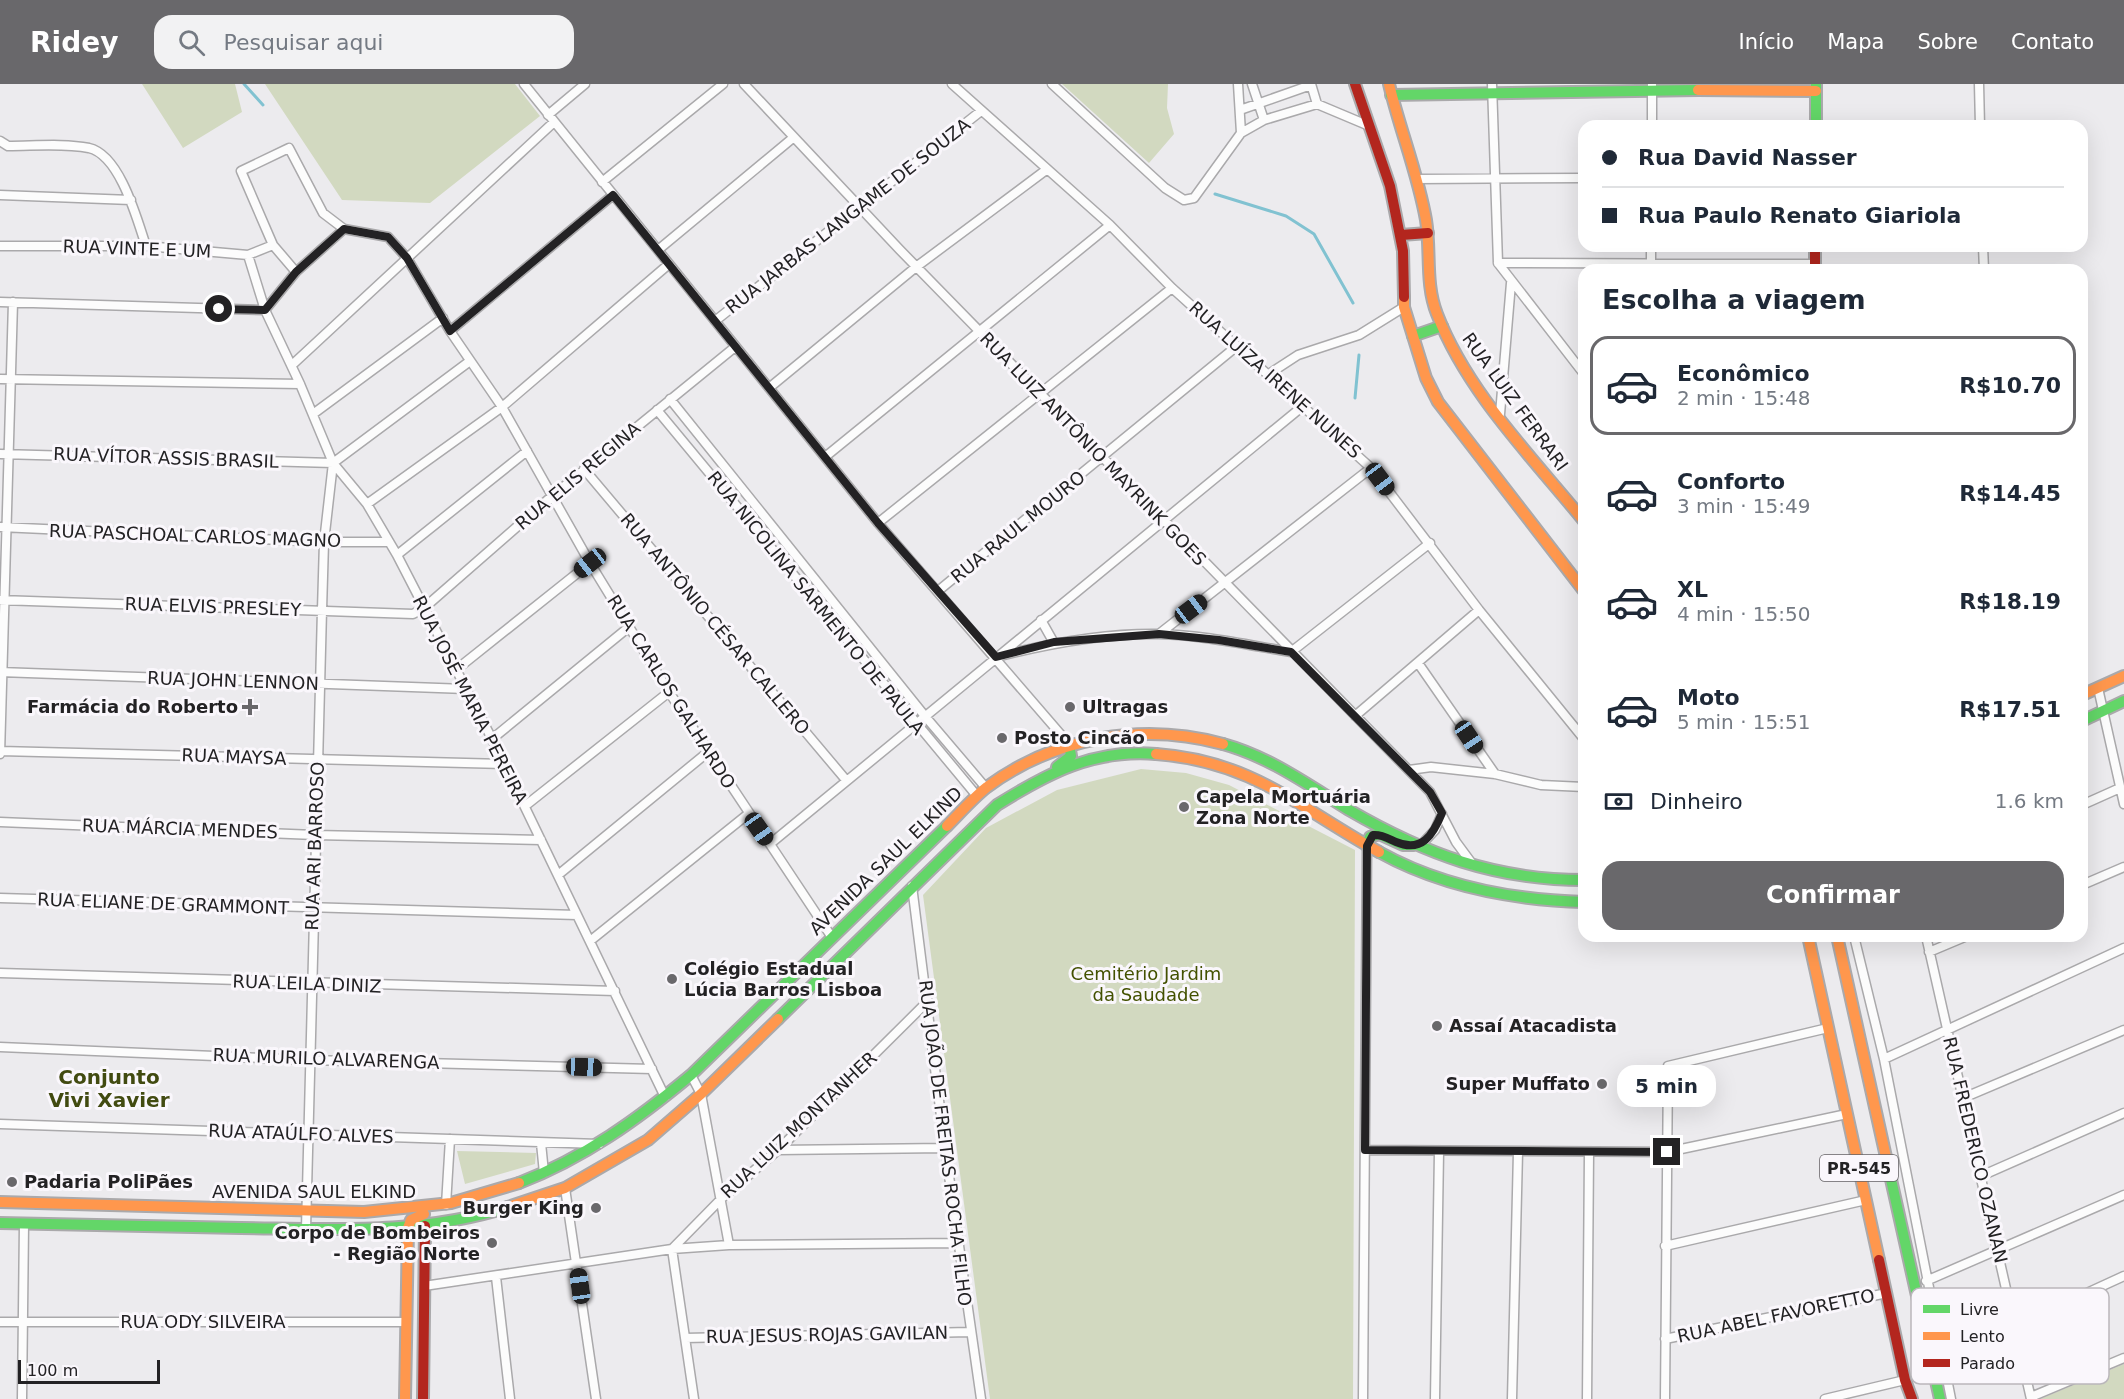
<!DOCTYPE html>
<html lang="pt">
<head>
<meta charset="utf-8">
<style>
  :root { --surface:#fff; --page:#f2f2f3; --text:#1f2937; --muted:#747a83; --line:#e0e1e3; --accent:#69686b }
  body { margin:0; font-family:"DejaVu Sans",sans-serif; background:var(--page); color:var(--text); height:100vh; display:flex; flex-direction:column; font-size:22px; white-space:nowrap }
  * { box-sizing:border-box; margin:0 }
  p { font-size:20px; color:var(--muted) }
  .icon { flex:none; width:33px; height:33px; fill:none; stroke:currentColor; stroke-width:2; stroke-linecap:round; stroke-linejoin:round }
  .map { position:relative; flex:1; overflow:hidden }
  .sheet { position:absolute; left:1578px; top:180px; width:510px; height:678px; display:flex; flex-direction:column; background:var(--surface); border-radius:18px; box-shadow:0 6px 24px #0002 }
  .sheet>* { flex:none }
  .top-card { position:absolute; left:1578px; top:36px; width:510px; height:132px; border-radius:18px; box-shadow:0 6px 24px #0002; display:grid; align-content:center; height:132px; padding:0 24px; background:var(--surface) }
  .scale { position:absolute; left:18px; bottom:15px; width:142px; box-sizing:border-box; padding-left:6px; border:3px solid #232224; border-top:0; font-size:16px; line-height:21px; white-space:nowrap; color:#232224; -webkit-text-stroke:4px #faf7fc; paint-order:stroke }
  .end { position:absolute; width:27px; height:27px; margin:-14px; border:8px solid #232224; background:#fff; box-shadow:0 0 0 3px #fff }
  .from { border-radius:50% }
  .bubble { position:absolute; height:42px; border-radius:18px; background:var(--surface); box-shadow:0 6px 24px #0002; font-size:20px; font-weight:800; line-height:42px; text-align:center }
  .car { position:absolute; width:18px; height:36px; margin:-18px -9px; border-radius:8px; box-shadow:0 0 4px 2px #0007; background:linear-gradient(#222 24%,#8ab4d8 0 40%,#222 0 76%,#8ab4d8 0 86%,#222 0) }
  .top-card b { display:flex; align-items:center; gap:21px; height:57px; font-size:22px }
  .top-card b+b { border-top:2px solid var(--line) }
  .top-card i { width:15px; height:15px; background:var(--text) }
  ul { padding:0; list-style:none }
  li { display:flex; align-items:center; gap:18px; height:99px; margin:0 12px 9px; padding:0 12px; border:3px solid transparent; border-radius:18px }
  li div { flex:1 }
  li b { display:block; font-size:22px }
  li em { font-style:normal; font-weight:800 }
  li.current { border-color:var(--accent) }
  li>.icon { width:54px; height:54px; stroke-width:1.5 }
  h2 { padding:0 24px; font-size:27px; line-height:72px }
  .pay { display:flex; align-items:center; gap:15px; height:66px; padding:0 24px; font-size:22px }
  .pay p { margin-inline-start:auto }
  .action { display:flex; gap:12px; margin-top:auto; padding:12px 24px }
  .action a { flex:1; height:69px; border-radius:18px; background:var(--accent); color:#fff; font-size:24px; font-weight:800; line-height:69px; text-align:center }
  header { display:flex; align-items:center; gap:36px; box-sizing:border-box; height:84px; padding:0 30px; background:var(--accent); color:#fff }
  header strong { font-size:28px }
  nav { display:flex; gap:33px; margin-inline-start:auto; font-size:21px }
  .search { width:420px; height:54px; background:var(--page); display:flex; align-items:center; gap:15px; box-sizing:border-box; padding:0 21px; border-radius:18px; color:var(--muted); font-size:22px }
  .map>svg:first-child { display:block }
  .green { fill:#d2d9c0 }
  .lines { fill:none; stroke-linecap:round; stroke-linejoin:round }
  .stream { stroke:#81c2d1; stroke-width:3 }
  .street-casing { stroke:#aaa9ab; stroke-width:11 }
  .fast-casing { stroke:#aaa9ab; stroke-width:14 }
  .slow-casing { stroke:#aaa9ab; stroke-width:14 }
  .jam-casing { stroke:#aaa9ab; stroke-width:14 }
  .street { stroke:#fcfcfc; stroke-width:8 }
  .fast { stroke:#63d668; stroke-width:10 }
  .slow { stroke:#ff974d; stroke-width:10 }
  .jam { stroke:#b3261e; stroke-width:10 }
  .route { stroke:#232224; stroke-width:8 }
  .poi-dot { fill:#69686b; stroke:#faf7fc; stroke-width:2 }
  .labels { text-anchor:middle; stroke-width:6; stroke-linejoin:round; paint-order:stroke }
  .shield { fill:#faf7fc; stroke:#646265; stroke-width:1.5 }
  .shield-label { font-size:16px; font-weight:bold; fill:#232224 }
  .street-label { font-size:18px; fill:#232224; stroke:#faf7fc }
  .poi-label { font-size:18px; font-weight:bold; fill:#232224; stroke:#faf7fc; text-anchor:start }
  .park-label { font-size:18px; fill:#435100; stroke:#faf7fc }
  .neighbourhood-label { font-size:20px; font-weight:bold; fill:#424b11; stroke:#faf7fc }
  .key { fill:#faf7fc; stroke:#bab7bb; stroke-width:1.5 }
  .key-label { font-size:16px; fill:#232224 }
</style>
</head>
<body>
<header>
<strong>Ridey</strong>
<div class="search"><svg class="icon" aria-label="search" viewBox="0 0 24 24"><circle cx="10" cy="10" r="6"/><path d="M15 15l6 6"/></svg>Pesquisar aqui</div>
<nav><a>Início</a><a>Mapa</a><a>Sobre</a><a>Contato</a></nav>
</header>
<div class="map">
<svg width="2124" height="1315" viewBox="0 0 2124 1315">
  <rect width="100%" height="100%" fill="#ecebee"/>
  <path class="green" d="M 142,0 L 235,0 L 242,28 L 183,64 Z
    M 265,0 L 515,0 L 540,32 L 430,119 L 342,116 Z
    M 1062,0 L 1168,0 L 1167,24 L 1174,50 L 1149,79 Z
    M 1141,685 L 1186,689 L 1229,701 L 1355,766 L 1353,1315 L 990,1315 L 923,811 L 986,744 L 1057,706 Z
    M 457,1067 L 536,1069 L 535,1080 L 465,1100 Z
    M 2124,1280 L 2124,1315 L 2040,1315 Z"/>
  <g class="lines">
    <path class="stream" d="M 244,0 L 263,21
      M 1215,110 L 1286,132 L 1314,150 L 1353,219
      M 1355,314 L 1359,271"/>
    <defs>
      <path id="street" d="M 524,0 L 878,439 L 1069,660
        M 744,0 L 900,166 L 1430,708 L 1456,758 L 1473,781
        M 952,0 L 1110,141 L 1172,204 L 1371,384 L 1479,526 L 1584,655
        M 1052,0 L 1165,104 L 1184,116 L 1194,114 L 1241,49 L 1238,0
        M 1252,0 L 1264,36
        M 1311,0 L 1317,20
        M 1492,0 L 1498,179
        M 1979,0 L 1980,42
        M 1240,26 L 1311,1
        M 548,31 L 585,0
        M 1652,42 L 1652,0
        M 1241,49 L 1264,36 L 1317,20 L 1367,41
        M 0,57 L 8,62 C 34,62 64,59 89,64 C 120,71 137,135 146,162
        M 1417,95 L 1584,94
        M 602,98 L 723,0
        M 0,111 L 131,116
        M 0,162 L 146,162 L 248,171 L 273,161
        M 1983,162 L 1984,186
        M 658,166 L 794,53
        M 248,171 L 265,226 L 300,300 L 333,379 L 367,420 L 397,471 L 492,655 L 665,1013
        M 1498,179 L 1815,180
        M 1498,179 L 1584,290
        M 1651,179 L 1651,162
        M 296,188 L 273,161 L 241,87 L 289,64 L 323,129 L 344,145 L 388,153 L 407,174 L 450,247 L 502,323 L 590,479 L 669,608 L 831,852
        M 0,218 L 265,226
        M 265,226 L 296,188 L 344,145
        M 715,237 L 981,27
        M 450,247 L 613,111
        M 292,281 L 554,38
        M 1269,290 L 1298,271 L 1359,251 L 1404,223
        M 0,295 L 300,300
        M 769,304 L 916,183 L 1046,86
        M 670,315 L 924,631 L 986,704
        M 657,326 L 977,712
        M 313,330 L 443,234
        M 1500,330 L 1511,199
        M 0,370 L 333,379
        M 825,373 L 1110,141
        M 333,379 L 470,277
        M 584,385 L 846,696
        M 367,420 L 502,323 L 669,180
        M 878,439 L 1172,204
        M 0,443 L 324,458 L 389,458
        M 397,471 L 527,367
        M 938,507 L 1237,262
        M 0,516 L 413,530 L 424,524 L 551,413 L 735,263
        M 1041,536 L 1054,559
        M 1159,550 L 1371,384
        M 1000,572 C 1051,559 1106,549 1159,550 C 1203,551 1248,561 1291,568 L 1430,459
        M 1418,579 L 1495,690
        M 457,585 L 590,479
        M 0,588 L 466,605
        M 2098,604 L 2124,720
        M 1355,632 L 1479,526
        M 492,655 L 629,543
        M 0,667 L 504,680
        M 0,670 L 13,218
        M 1409,686 L 1431,683 L 1495,690 L 1541,701 L 1584,703
        M 2082,721 L 2120,704
        M 525,722 L 669,608
        M 0,738 L 315,751 L 541,756
        M 770,760 L 1303,322
        M 1421,761 L 1435,746 L 1442,730
        M 558,791 L 708,668
        M 2082,801 L 2124,783
        M 912,802 L 945,1064 L 981,1315
        M 0,814 L 577,831
        M 1854,852 L 1884,975 L 1951,1315
        M 1926,852 L 2031,1315
        M 590,857 L 748,730
        M 1929,868 L 1967,852
        M 0,889 L 615,907
        M 0,963 L 310,976 L 652,985
        M 1884,975 L 2124,864
        M 691,991 L 701,1010 L 729,1161
        M 1963,1014 L 2124,946
        M 0,1040 L 599,1060
        M 541,1059 L 544,1089
        M 778,1066 L 945,1064
        M 1365,1066 L 1667,1068 L 1847,1030
        M 1981,1092 L 2124,1029
        M 565,1104 L 596,1315
        M 446,1121 L 450,1055
        M 306,1145 L 322,526 L 324,458 L 333,379
        M 1665,1162 L 1866,1116
        M 496,1193 L 510,1315
        M 1926,1197 L 2124,1111
        M 424,1202 L 672,1165 L 729,1161 L 959,1159
        M 0,1238 L 407,1238
        M 2015,1242 L 2124,1192
        M 685,1254 L 970,1248
        M 1665,1255 L 1887,1209
        M 2031,1313 L 2124,1274
        M 22,1315 L 24,1140
        M 694,1315 L 672,1165 L 722,1114 L 778,1066 L 928,917
        M 1363,1315 L 1367,762
        M 1435,1315 L 1439,1068
        M 1512,1315 L 1518,1068
        M 1587,1315 L 1589,1069
        M 1665,1315 L 1668,982 L 1828,944
        M 1825,1315 L 1905,1296"/>
      <path id="fast" d="M 1816,0 L 1816,42
        M 1391,11 L 1698,6
        M 1413,252 L 1442,242
        M 2082,637 L 2124,617
        M 1223,660 C 1270,673 1308,701 1349,726 C 1425,770 1495,796 1584,796
        M 1057,683 L 1071,672 L 1069,660
        M 1367,762 L 1370,753 L 1379,750 L 1403,761 L 1414,761
        M 1379,768 C 1442,803 1513,816 1584,818
        M 778,935 L 997,721 C 1048,689 1093,665 1156,670
        M 1886,1073 L 1940,1315
        M 519,1099 C 584,1074 638,1035 691,991 L 947,742
        M 0,1139 C 80,1141 161,1142 241,1144 C 331,1145 421,1151 508,1123"/>
      <path id="slow" d="M 1389,0 C 1400,46 1418,90 1426,136 C 1431,167 1425,200 1437,230 C 1467,308 1532,373 1584,437
        M 1698,6 L 1816,7
        M 1404,213 L 1404,223 L 1426,294 L 1438,318 L 1584,507
        M 2082,611 L 2124,592
        M 1156,670 C 1253,677 1299,724 1379,768
        M 947,742 C 960,729 973,714 987,703 C 1055,653 1142,638 1223,660
        M 1808,852 L 1879,1176
        M 1837,852 L 1886,1073
        M 0,1118 L 364,1128 L 451,1119 L 519,1099
        M 508,1123 L 565,1104 L 648,1056 L 701,1010 L 778,935
        M 405,1315 L 408,1144 L 411,1136 L 424,1130"/>
      <path id="jam" d="M 1355,0 L 1390,102 L 1403,167 L 1404,213
        M 1401,151 L 1428,149
        M 1815,162 L 1815,186
        M 1879,1176 L 1905,1296 L 1912,1315
        M 423,1315 L 425,1142"/>
    </defs>
    <use href="#street" class="street-casing"/>
    <use href="#fast" class="fast-casing"/>
    <use href="#slow" class="slow-casing"/>
    <use href="#jam" class="jam-casing"/>
    <use href="#street" class="street"/>
    <use href="#fast" class="fast"/>
    <use href="#slow" class="slow"/>
    <use href="#jam" class="jam"/>
  </g>
  <g class="lines">
    <path class="route" d="M 219,225 L 265,226 L 296,188 L 344,145 L 388,153 L 407,174 L 450,247 L 613,111 L 878,439 L 996,573 L 1054,558 L 1159,550 L 1219,556 L 1291,568 L 1430,708 L 1442,729 C 1433,751 1422,769 1396,758 C 1389,755 1382,750 1373,751 L 1367,762 L 1365,1066 L 1667,1068"/>
  </g>
  <g class="poi-dot">
    <path d="M247 614h6v6h6v6h-6v6h-6v-6h-6v-6h6z"/>
    <circle cx="1070" cy="623" r="6"/>
    <circle cx="1002" cy="654" r="6"/>
    <circle cx="1184" cy="723" r="6"/>
    <circle cx="672" cy="895" r="6"/>
    <circle cx="1437" cy="942" r="6"/>
    <circle cx="1602" cy="1000" r="6"/>
    <circle cx="12" cy="1098" r="6"/>
    <circle cx="596" cy="1124" r="6"/>
    <circle cx="492" cy="1159" r="6"/>
  </g>
  <g class="labels">
    <rect class="shield" x="1820" y="1071" width="78" height="26" rx="4.5"/>
    <g class="shield-label">
      <text x="1859" y="1090">PR-545</text>
    </g>
    <g class="street-label">
      <text transform="translate(848 132) rotate(-38)" y="6">RUA JARBAS LANGAME DE SOUZA</text>
      <text transform="translate(137 165) rotate(2)" y="6">RUA VINTE E UM</text>
      <text transform="translate(1275 296) rotate(42)" y="6">RUA LUÍZA IRENE NUNES</text>
      <text transform="translate(1515 318) rotate(54)" y="6">RUA LUIZ FERRARI</text>
      <text transform="translate(1093 365) rotate(46)" y="6">RUA LUIZ ANTÔNIO MAYRINK GOES</text>
      <text transform="translate(166 374) rotate(2)" y="6">RUA VÍTOR ASSIS BRASIL</text>
      <text transform="translate(578 392) rotate(-40)" y="6">RUA ELIS REGINA</text>
      <text transform="translate(1018 443) rotate(-39)" y="6">RUA RAUL MOURO</text>
      <text transform="translate(195 452) rotate(2)" y="6">RUA PASCHOAL CARLOS MAGNO</text>
      <text transform="translate(816 519) rotate(51)" y="6">RUA NICOLINA SARMENTO DE PAULA</text>
      <text transform="translate(213 523) rotate(2)" y="6">RUA ELVIS PRESLEY</text>
      <text transform="translate(715 540) rotate(50)" y="6">RUA ANTÔNIO CÉSAR CALLERO</text>
      <text transform="translate(233 597) rotate(2)" y="6">RUA JOHN LENNON</text>
      <text transform="translate(671 608) rotate(58)" y="6">RUA CARLOS GALHARDO</text>
      <text transform="translate(470 616) rotate(63)" y="6">RUA JOSÉ MARIA PEREIRA</text>
      <text transform="translate(234 673) rotate(2)" y="6">RUA MAYSA</text>
      <text transform="translate(180 745) rotate(2)" y="6">RUA MÁRCIA MENDES</text>
      <text transform="translate(315 762) rotate(-88)" y="6">RUA ARI BARROSO</text>
      <text transform="translate(886 777) rotate(-44)" y="6">AVENIDA SAUL ELKIND</text>
      <text transform="translate(163 820) rotate(2)" y="6">RUA ELIANE DE GRAMMONT</text>
      <text transform="translate(307 900) rotate(2)" y="6">RUA LEILA DINIZ</text>
      <text transform="translate(326 975) rotate(2)" y="6">RUA MURILO ALVARENGA</text>
      <text transform="translate(799 1041) rotate(-43)" y="6">RUA LUIZ MONTANHER</text>
      <text transform="translate(301 1050) rotate(2)" y="6">RUA ATAÚLFO ALVES</text>
      <text transform="translate(945 1059) rotate(83)" y="6">RUA JOÃO DE FREITAS ROCHA FILHO</text>
      <text transform="translate(1975 1066) rotate(77)" y="6">RUA FREDERICO OZANAN</text>
      <text x="314" y="1114">AVENIDA SAUL ELKIND</text>
      <text transform="translate(1776 1232) rotate(-12)" y="6">RUA ABEL FAVORETTO</text>
      <text x="203" y="1244">RUA ODY SILVEIRA</text>
      <text transform="translate(827 1251) rotate(-1)" y="6">RUA JESUS ROJAS GAVILAN</text>
    </g>
    <g class="poi-label">
      <text x="238" y="629" text-anchor="end">Farmácia do Roberto</text>
      <text x="1082" y="629">Ultragas</text>
      <text x="1014" y="660">Posto Cincão</text>
      <text x="1196" y="719">Capela Mortuária<tspan x="1196" dy="21">Zona Norte</tspan></text>
      <text x="684" y="891">Colégio Estadual<tspan x="684" dy="21">Lúcia Barros Lisboa</tspan></text>
      <text x="1449" y="948">Assaí Atacadista</text>
      <text x="1590" y="1006" text-anchor="end">Super Muffato</text>
      <text x="24" y="1104">Padaria PoliPães</text>
      <text x="584" y="1130" text-anchor="end">Burger King</text>
      <text x="480" y="1155" text-anchor="end">Corpo de Bombeiros<tspan x="480" dy="21">- Região Norte</tspan></text>
    </g>
    <g class="park-label">
      <text x="1146" y="896">Cemitério Jardim<tspan x="1146" dy="21">da Saudade</tspan></text>
    </g>
    <g class="neighbourhood-label">
      <text x="109" y="1000">Conjunto<tspan x="109" dy="23">Vivi Xavier</tspan></text>
    </g>
  </g>
  <rect x="1911" y="1204" width="198" height="96" rx="9" class="key"/>
  <rect x="1923" y="1221" width="27" height="8" fill="#63d668"/>
  <rect x="1923" y="1248" width="27" height="8" fill="#ff974d"/>
  <rect x="1923" y="1275" width="27" height="8" fill="#b3261e"/>
  <g class="key-label">
    <text x="1960" y="1231">Livre</text>
    <text x="1960" y="1258">Lento</text>
    <text x="1960" y="1285">Parado</text>
  </g>
</svg>
<div class="scale">100 m</div>
<i class="end from" style="left:219px;top:225px"></i>
<i class="end" style="left:1667px;top:1068px"></i>
<div class="bubble" style="left:1617px;top:981px;width:99px">5 min</div>
<i class="car" style="left:1380px;top:395px;rotate:143deg"></i>
<i class="car" style="left:590px;top:479px;rotate:232deg"></i>
<i class="car" style="left:1191px;top:525px;rotate:53deg"></i>
<i class="car" style="left:1469px;top:653px;rotate:146deg"></i>
<i class="car" style="left:759px;top:745px;rotate:145deg"></i>
<i class="car" style="left:584px;top:983px;rotate:92deg"></i>
<i class="car" style="left:580px;top:1202px;rotate:352deg"></i>
<div class="top-card">
<b><i class="from"></i>Rua David Nasser</b>
<b><i></i>Rua Paulo Renato Giariola</b>
</div>
<section class="sheet">
<h2>Escolha a viagem</h2>
<ul>
<li class="current"><svg class="icon" aria-label="car" viewBox="0 0 24 24"><path d="M5 17H2v-5l4-1 3-4h7l3 4 3 1v5h-3M9 17h6M6 11h13"/><circle cx="7" cy="17" r="2"/><circle cx="17" cy="17" r="2"/></svg><div><b>Econômico</b><p>2 min · 15:48</p></div><em>R$10.70</em></li>
<li><svg class="icon" aria-label="car" viewBox="0 0 24 24"><path d="M5 17H2v-5l4-1 3-4h7l3 4 3 1v5h-3M9 17h6M6 11h13"/><circle cx="7" cy="17" r="2"/><circle cx="17" cy="17" r="2"/></svg><div><b>Conforto</b><p>3 min · 15:49</p></div><em>R$14.45</em></li>
<li><svg class="icon" aria-label="car" viewBox="0 0 24 24"><path d="M5 17H2v-5l4-1 3-4h7l3 4 3 1v5h-3M9 17h6M6 11h13"/><circle cx="7" cy="17" r="2"/><circle cx="17" cy="17" r="2"/></svg><div><b>XL</b><p>4 min · 15:50</p></div><em>R$18.19</em></li>
<li><svg class="icon" aria-label="car" viewBox="0 0 24 24"><path d="M5 17H2v-5l4-1 3-4h7l3 4 3 1v5h-3M9 17h6M6 11h13"/><circle cx="7" cy="17" r="2"/><circle cx="17" cy="17" r="2"/></svg><div><b>Moto</b><p>5 min · 15:51</p></div><em>R$17.51</em></li>
</ul>
<div class="pay"><svg class="icon" aria-label="cash" viewBox="0 0 24 24"><path d="M3 7h18v10H3z"/><circle cx="12" cy="12" r="2"/></svg>Dinheiro<p>1.6 km</p></div>
<div class="action"><a>Confirmar</a></div>
</section>
</div>
</body>
</html>
